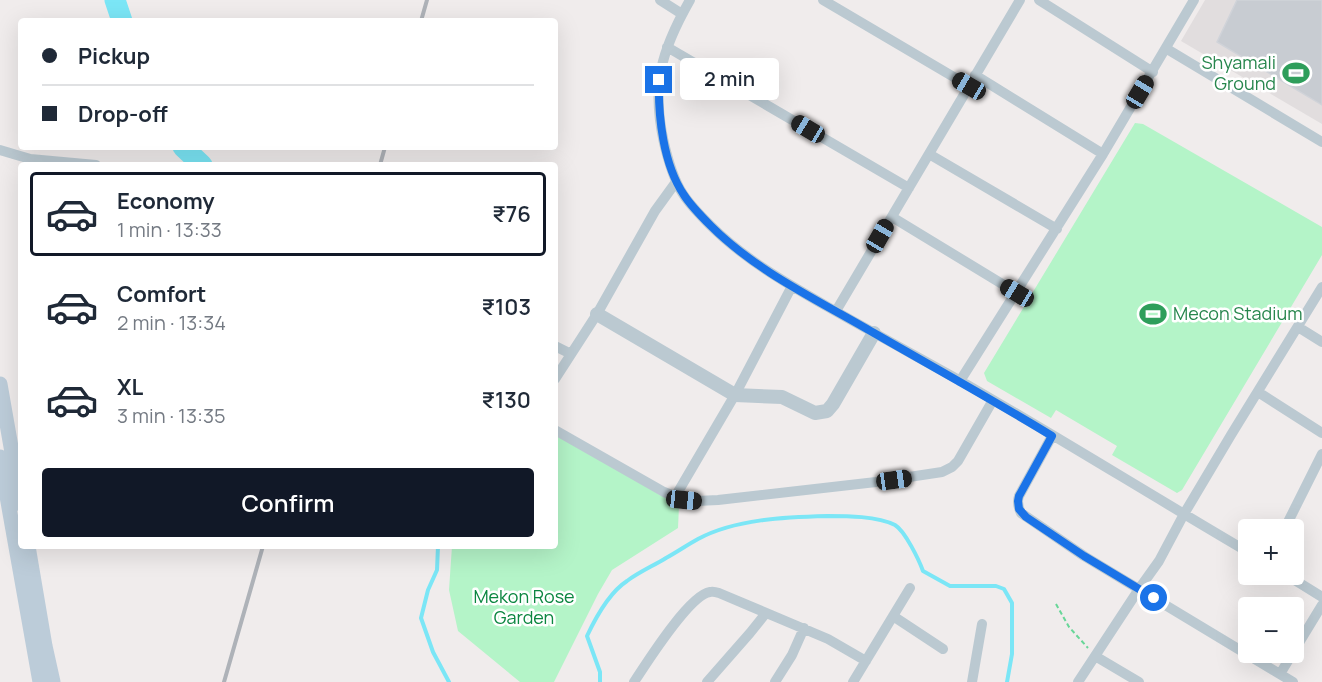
<!DOCTYPE html>
<html lang="en">
<head>
<meta charset="utf-8">
<style>
  :root { --surface:#fff; --page:#f2f2f3; --text:#1f2937; --muted:#747a83; --line:#e0e1e3; --accent:#111827 }
  body { margin:0; font-family:Manrope,sans-serif; background:var(--page); color:var(--text); height:100vh; display:flex; flex-direction:column; font-size:22px; white-space:nowrap }
  * { box-sizing:border-box; margin:0 }
  p { font-size:20px; color:var(--muted) }
  .icon { flex:none; width:33px; height:33px; fill:none; stroke:currentColor; stroke-width:2; stroke-linecap:round; stroke-linejoin:round }
  .map { position:relative; flex:1; overflow:hidden }
  .drawer { position:absolute; left:18px; top:162px; width:540px; height:387px; display:flex; flex-direction:column; background:var(--surface); border-radius:6px; box-shadow:0 6px 24px #0002 }
  .drawer>* { flex:none }
  .guide { position:absolute; left:18px; top:18px; width:540px; height:132px; border-radius:6px; box-shadow:0 6px 24px #0002; display:grid; align-content:center; height:132px; padding:0 24px; background:var(--surface) }
  .controls { position:absolute; left:1238px; top:519px; display:grid; gap:12px }
  .controls a { display:grid; place-items:center; width:66px; height:66px; border-radius:6px; background:var(--surface); box-shadow:0 6px 24px #0002; font-size:30px }
  .end { position:absolute; width:27px; height:27px; margin:-14px; border:8px solid #1a73e8; background:#fff; box-shadow:0 0 0 3px #fff }
  .from { border-radius:50% }
  .bubble { position:absolute; height:42px; border-radius:6px; background:var(--surface); box-shadow:0 6px 24px #0002; font-size:20px; font-weight:600; line-height:42px; text-align:center }
  .car { position:absolute; width:18px; height:36px; margin:-18px -9px; border-radius:8px; box-shadow:0 0 4px 2px #0007; background:linear-gradient(#222 24%,#8ab4d8 0 40%,#222 0 76%,#8ab4d8 0 86%,#222 0) }
  .guide b { display:flex; align-items:center; gap:21px; height:57px; font-size:22px }
  .guide b+b { border-top:2px solid var(--line) }
  .guide i { width:15px; height:15px; background:var(--text) }
  ul { padding:10px 0 0; list-style:none }
  li { display:flex; align-items:center; gap:18px; height:84px; margin:0 12px 9px; padding:0 12px; border:3px solid transparent; border-radius:6px }
  li div { flex:1 }
  li b { display:block; font-size:22px }
  li em { font-style:normal; font-weight:600 }
  li.on { border-color:var(--accent) }
  li>.icon { width:54px; height:54px; stroke-width:1.5 }
  .primary-button { display:flex; gap:12px; margin-top:auto; padding:12px 24px }
  .primary-button a { flex:1; height:69px; border-radius:6px; background:var(--accent); color:#fff; font-size:24px; font-weight:600; line-height:69px; text-align:center }
  .map>svg:first-child { display:block }
  .education { fill:#e1ddde }
  .green { fill:#b4f4c8 }
  .lines { fill:none; stroke-linecap:round; stroke-linejoin:round }
  .stream { stroke:#7be6f6; stroke-width:4 }
  .river { stroke:#7be6f6; stroke-width:21 }
  .building { fill:#c8ccd2; stroke:#d0d3d9; stroke-width:1.5 }
  .path { stroke:#68d698; stroke-width:2; stroke-dasharray:4.5 3; stroke-linecap:butt }
  .minor { stroke:#bbc9d1; stroke-width:10 }
  .tertiary { stroke:#bbc9d1; stroke-width:14 }
  .secondary { stroke:#bcccd9; stroke-width:15 }
  .rail { stroke:#aeb2b8; stroke-width:4 }
  .route { stroke:#1a73e8; stroke-width:8 }
  .labels { text-anchor:middle; stroke-width:5; stroke-linejoin:round; paint-order:stroke }
  .leisure-label { font-size:18px; fill:#27864d; stroke:#fff; text-anchor:end }
  .park-label { font-size:18px; fill:#0b8640; stroke:#fff }
</style>
</head>
<body>
<div class="map">
<svg width="1322" height="682" viewBox="0 0 1322 682">
  <rect width="100%" height="100%" fill="#f0ecec"/>
  <path class="education" d="M 1205,0 L 1322,0 L 1322,124 L 1181,41 Z"/>
  <path class="green" d="M 1135,123 L 1143,124 L 1322,227 L 1322,255 L 1182,490 L 1177,493 L 1112,455 L 1117,446 L 1056,410 L 1051,418 L 987,381 L 984,373 Z
    M 555,433 L 679,506 L 678,528 L 612,570 L 598,594 L 554,682 L 520,682 L 458,631 L 449,590 L 452,546 L 555,546 Z"/>
  <g class="lines">
    <path class="stream" d="M 438,546 L 437,570 L 428,590 L 421,618 L 433,652 L 449,682
      M 600,682 L 600,672 L 587,636 C 595,619 610,592 627,581 C 639,572 653,566 666,558 C 677,552 687,545 698,539 C 735,519 786,517 827,516 C 847,516 877,516 895,525 C 905,531 919,560 923,571 L 950,586 L 996,586 L 1004,589 L 1012,603 L 1012,654 L 1007,682"/>
    <path class="river" d="M 115,0 L 122,21
      M 183,147 L 202,165"/>
  </g>
  <path class="building" d="M 1237,0 L 1322,0 L 1322,105 L 1217,42 Z"/>
  <g class="lines">
    <path class="path" d="M 1056,604 L 1069,627 L 1088,648"/>
    <path class="minor" d="M 660,0 L 682,14
      M 690,0 C 661,51 651,85 664,143 C 668,160 673,179 683,194 C 690,205 700,215 710,225 C 744,259 786,283 828,307 C 872,332 916,356 959,380 C 1056,436 1151,495 1248,552
      M 823,0 L 969,86
      M 1039,0 L 1153,72
      M 667,47 L 909,188
      M 1167,49 L 1322,142
      M 975,75 L 1103,154
      M 0,150 L 37,161
      M 929,154 L 1057,229
      M 30,159 L 96,165
      M 892,217 L 1017,293
      M 836,311 L 1020,0
      M 1298,327 L 1322,342
      M 555,346 L 571,354
      M 555,379 L 597,314 L 655,211 L 676,182
      M 960,381 L 1103,154 L 1194,0
      M 1258,392 L 1322,433
      M 555,430 L 664,492 L 684,500 L 697,501 L 718,500 L 876,482 L 942,472 L 952,467 L 958,461 L 993,400
      M 1052,436 L 1019,496 C 1017,502 1018,507 1021,513 L 1084,556 L 1293,682
      M 675,497 L 736,393 L 792,286
      M 1284,530 L 1322,454
      M 1285,574 L 1322,597
      M 893,616 L 943,649
      M 1095,656 L 1139,682
      M 1280,674 L 1322,605
      M 634,682 C 646,664 689,595 710,592 C 713,591 716,592 719,593 L 828,639 L 866,661
      M 707,682 L 750,633 L 766,613
      M 775,682 L 792,655 L 804,628
      M 853,682 L 910,588
      M 972,682 L 982,624
      M 1078,682 L 1139,589 L 1159,561 L 1184,514 L 1231,435 L 1322,287"/>
    <path class="tertiary" d="M 597,314 L 735,395 L 782,397 L 815,413 L 827,411 L 833,404 L 874,333"/>
    <path class="secondary" d="M 0,384 L 21,504
      M 0,457 L 40,682
      M 28,546 L 45,646 L 53,682"/>
    <path class="rail" d="M 421,21 L 427,0
      M 380,165 L 385,147
      M 224,682 L 263,546"/>
  </g>
  <g class="lines">
    <path class="route" d="M 659,80 C 658,116 663,164 684,195 C 691,206 701,216 711,226 C 757,272 818,300 874,333 C 933,367 993,400 1052,436 L 1019,496 L 1018,501 L 1019,509 L 1026,517 L 1084,556 L 1154,598"/>
  </g>
  <defs>
    <symbol id="stadium-bare" viewBox="-9 -9 18 18"><path d="M0-5a6.5 5 0 1 0 0 10a6.5 5 0 1 0 0-10ZM-3.5-1.8h7v3.6h-7Z" fill="#2e9e5b" stroke="#fff" stroke-width="2.5" paint-order="stroke"/></symbol>
  </defs>
  <g fill-rule="evenodd">
    <use href="#stadium-bare" x="1277" y="54" width="38" height="38"/>
    <use href="#stadium-bare" x="1134" y="295" width="38" height="38"/>
  </g>
  <g class="labels">
    <g class="leisure-label">
      <text x="1276" y="69">Shyamali<tspan x="1276" dy="21">Ground</tspan></text>
      <text x="1173" y="320" text-anchor="start">Mecon Stadium</text>
    </g>
    <g class="park-label">
      <text x="524" y="603">Mekon Rose<tspan x="524" dy="21">Garden</tspan></text>
    </g>
  </g>
</svg>
<div class="controls">
<a>+</a>
<a>−</a>
</div>
<i class="end from" style="left:1154px;top:598px"></i>
<i class="end" style="left:659px;top:80px"></i>
<div class="bubble" style="left:680px;top:58px;width:99px">2 min</div>
<i class="car" style="left:969px;top:86px;rotate:300deg"></i>
<i class="car" style="left:1140px;top:92px;rotate:31deg"></i>
<i class="car" style="left:808px;top:129px;rotate:301deg"></i>
<i class="car" style="left:880px;top:236px;rotate:30deg"></i>
<i class="car" style="left:1017px;top:293px;rotate:301deg"></i>
<i class="car" style="left:894px;top:480px;rotate:82deg"></i>
<i class="car" style="left:684px;top:500px;rotate:96deg"></i>
<div class="guide">
<b><i class="from"></i>Pickup</b>
<b><i></i>Drop-off</b>
</div>
<section class="drawer">
<ul>
<li class="on"><svg class="icon" aria-label="car" viewBox="0 0 24 24"><path d="M5 17H2v-5l4-1 3-4h7l3 4 3 1v5h-3M9 17h6M6 11h13"/><circle cx="7" cy="17" r="2"/><circle cx="17" cy="17" r="2"/></svg><div><b>Economy</b><p>1 min · 13:33</p></div><em>₹76</em></li>
<li><svg class="icon" aria-label="car" viewBox="0 0 24 24"><path d="M5 17H2v-5l4-1 3-4h7l3 4 3 1v5h-3M9 17h6M6 11h13"/><circle cx="7" cy="17" r="2"/><circle cx="17" cy="17" r="2"/></svg><div><b>Comfort</b><p>2 min · 13:34</p></div><em>₹103</em></li>
<li><svg class="icon" aria-label="car" viewBox="0 0 24 24"><path d="M5 17H2v-5l4-1 3-4h7l3 4 3 1v5h-3M9 17h6M6 11h13"/><circle cx="7" cy="17" r="2"/><circle cx="17" cy="17" r="2"/></svg><div><b>XL</b><p>3 min · 13:35</p></div><em>₹130</em></li>
</ul>
<div class="primary-button"><a>Confirm</a></div>
</section>
</div>
</body>
</html>
